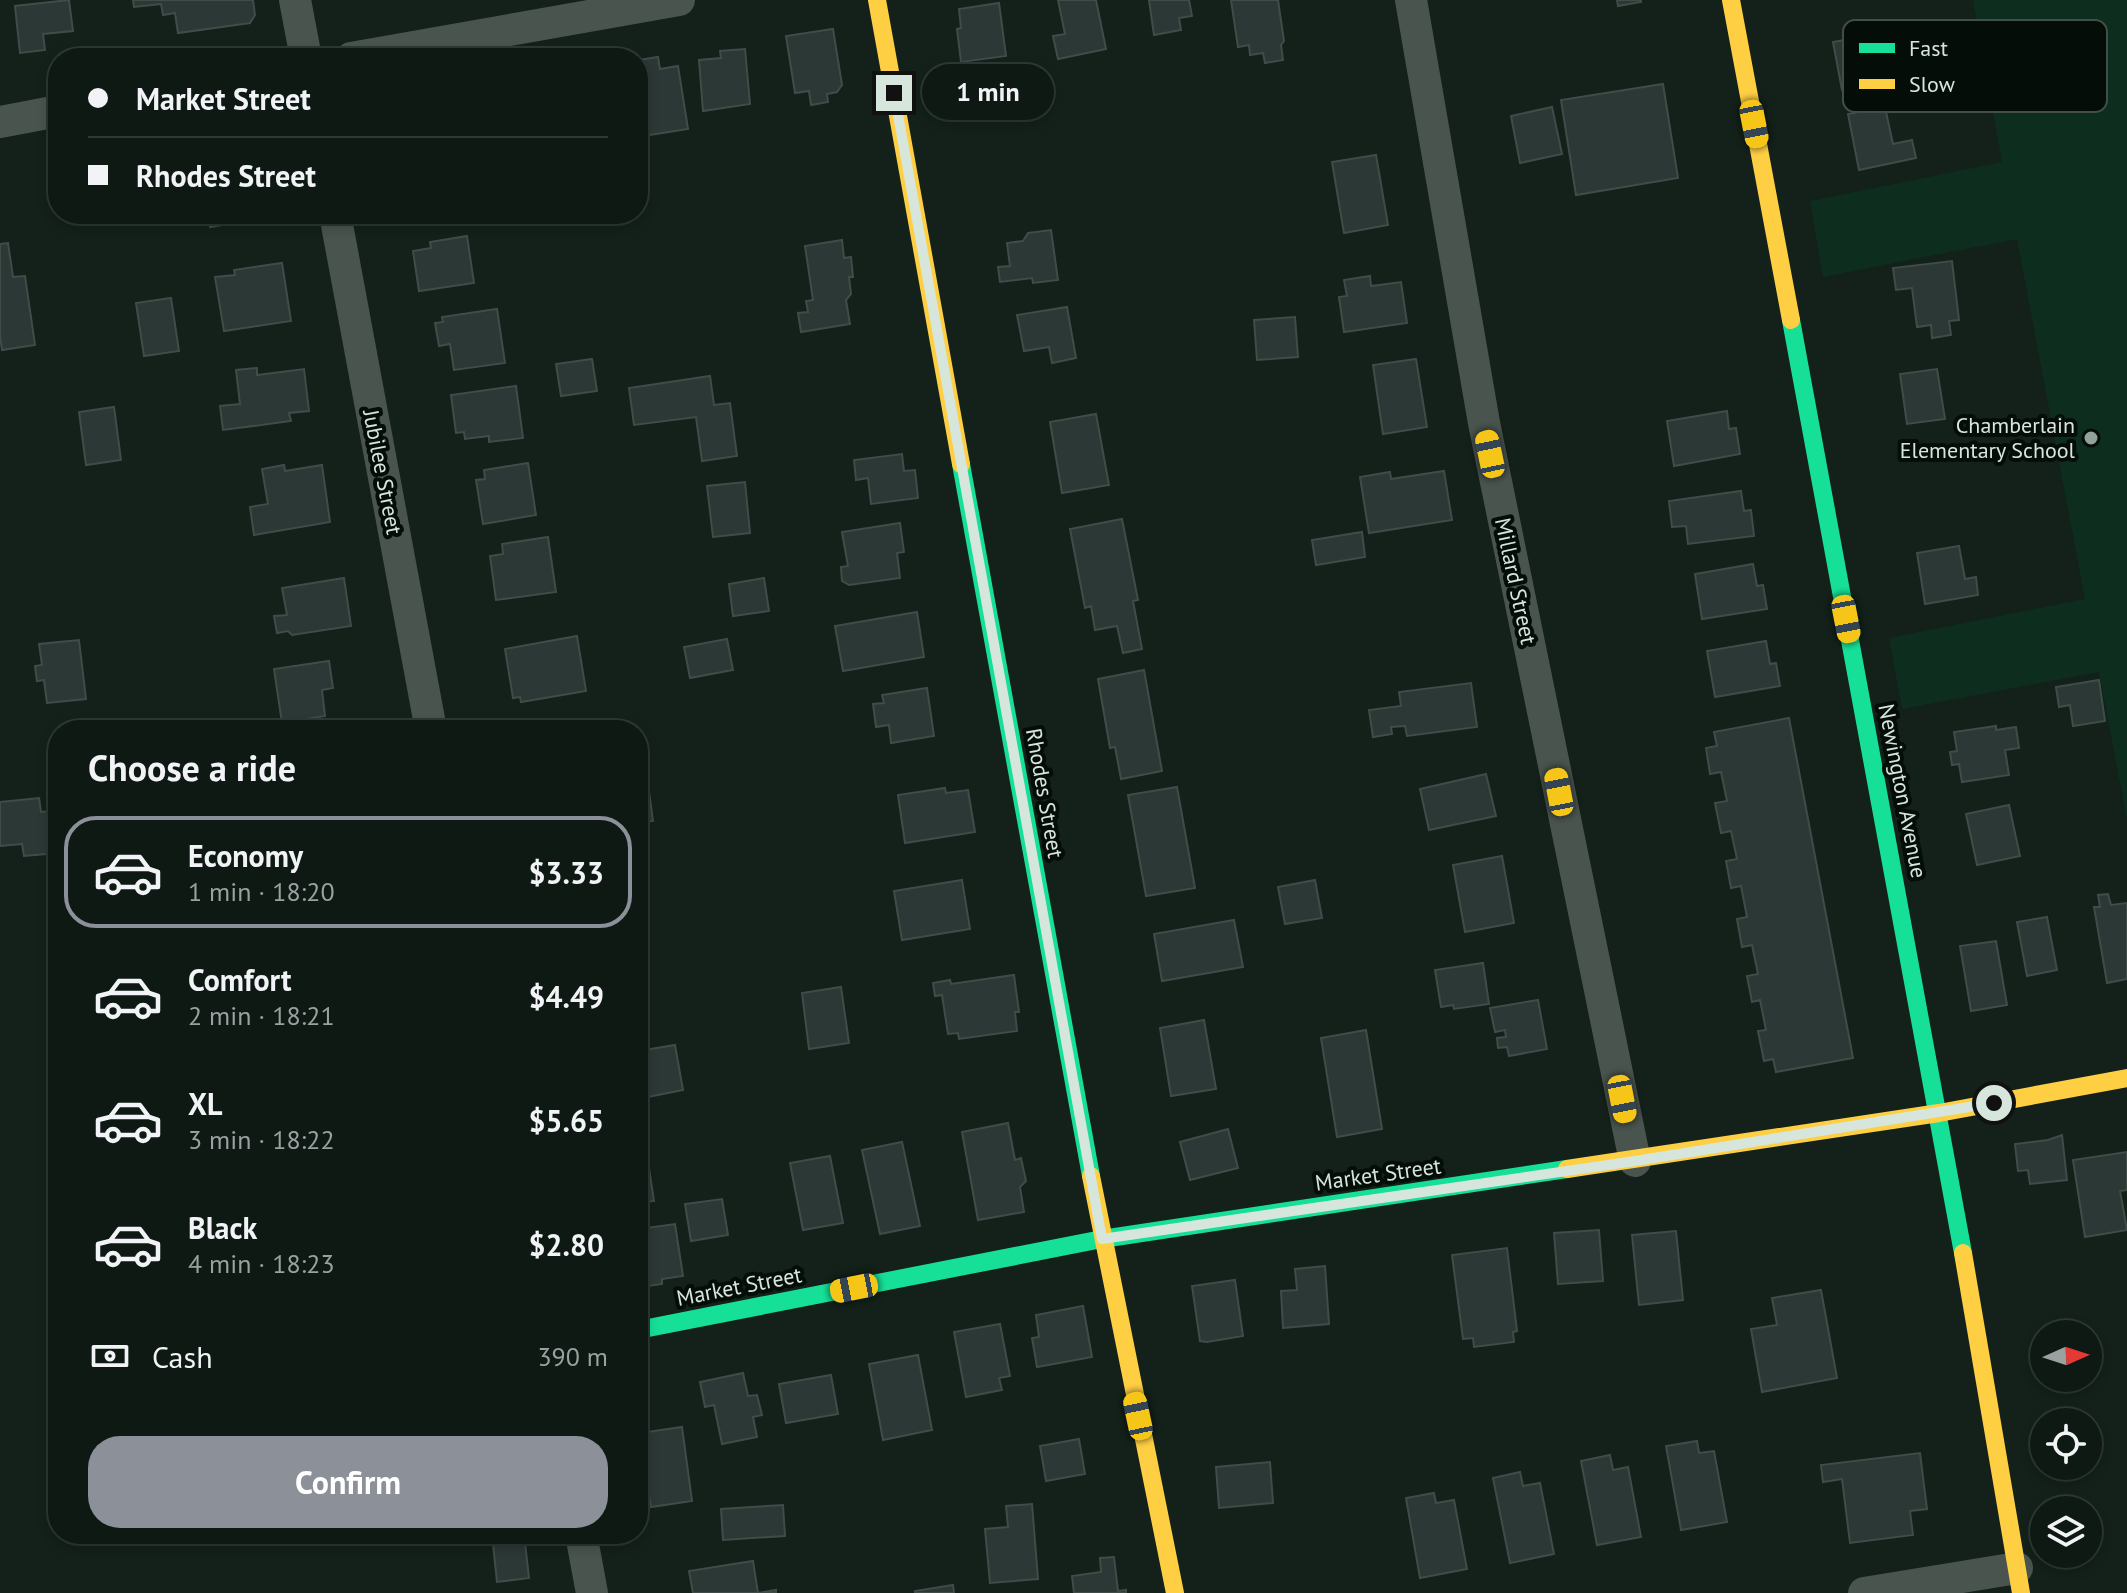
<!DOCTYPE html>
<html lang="en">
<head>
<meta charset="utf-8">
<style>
  :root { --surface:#0e1914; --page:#1c2622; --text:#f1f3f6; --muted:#9ba0a0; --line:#2e3834; --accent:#8c9099 }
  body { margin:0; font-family:"PT Sans",sans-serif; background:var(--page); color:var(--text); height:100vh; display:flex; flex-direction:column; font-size:30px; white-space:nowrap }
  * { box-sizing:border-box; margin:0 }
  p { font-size:26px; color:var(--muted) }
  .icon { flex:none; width:44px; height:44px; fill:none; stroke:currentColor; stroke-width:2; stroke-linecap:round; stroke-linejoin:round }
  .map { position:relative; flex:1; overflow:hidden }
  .drawer { position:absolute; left:48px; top:720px; width:600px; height:824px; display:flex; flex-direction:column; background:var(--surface); border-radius:32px; box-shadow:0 4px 12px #0003,0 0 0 2px var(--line) }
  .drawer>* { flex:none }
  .banner { position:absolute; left:48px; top:48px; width:600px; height:176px; border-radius:32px; box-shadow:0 4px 12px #0003,0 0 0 2px var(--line); display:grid; align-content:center; height:176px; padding:0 40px; background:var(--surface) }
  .needle { width:52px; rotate:87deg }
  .fabs { position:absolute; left:2030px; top:1320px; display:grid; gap:16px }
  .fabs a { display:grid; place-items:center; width:72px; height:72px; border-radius:50%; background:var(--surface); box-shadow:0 4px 12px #0003,0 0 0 2px var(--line); font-size:40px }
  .end { position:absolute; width:36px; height:36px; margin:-18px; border:10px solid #d7e6dd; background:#111; box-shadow:0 0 0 4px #111 }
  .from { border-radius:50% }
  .bubble { position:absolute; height:56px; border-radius:28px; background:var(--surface); box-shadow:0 4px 12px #0003,0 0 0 2px var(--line); font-size:26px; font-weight:700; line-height:56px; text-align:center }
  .car { position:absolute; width:24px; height:48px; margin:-24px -12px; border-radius:10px; box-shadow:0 0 6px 2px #0007; background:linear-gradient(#f5c518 24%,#345 0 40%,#f5c518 0 76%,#345 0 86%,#f5c518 0) }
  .banner b { display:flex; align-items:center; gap:28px; height:76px; font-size:30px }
  .banner b+b { border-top:2px solid var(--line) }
  .banner i { width:20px; height:20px; background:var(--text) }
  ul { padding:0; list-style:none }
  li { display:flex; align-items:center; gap:24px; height:112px; margin:0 16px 12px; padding:0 24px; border:4px solid transparent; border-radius:32px }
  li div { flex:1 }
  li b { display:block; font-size:30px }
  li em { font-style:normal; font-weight:700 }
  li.selected { border-color:var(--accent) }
  li>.icon { width:72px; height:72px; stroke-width:1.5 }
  h2 { padding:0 40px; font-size:36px; line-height:96px }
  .pay { display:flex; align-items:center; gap:20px; height:88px; padding:0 40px; font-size:30px }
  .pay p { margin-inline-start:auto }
  .cta { display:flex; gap:16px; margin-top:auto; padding:16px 40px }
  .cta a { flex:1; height:92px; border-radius:32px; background:var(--accent); color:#fff; font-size:32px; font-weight:700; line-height:92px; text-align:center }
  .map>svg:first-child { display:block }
  .built { fill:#0d2d1e }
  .building { fill:#2b3835; stroke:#3f4c48; stroke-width:2 }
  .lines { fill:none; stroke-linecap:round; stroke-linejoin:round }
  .street { stroke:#4a544f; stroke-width:32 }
  .fast { stroke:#16e098; stroke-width:18 }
  .slow { stroke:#ffcf43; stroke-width:18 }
  .route { stroke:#d7e6dd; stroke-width:10 }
  .poi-dot { fill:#92a199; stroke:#040d08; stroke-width:3 }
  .labels { text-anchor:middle; stroke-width:8; stroke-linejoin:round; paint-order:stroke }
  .poi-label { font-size:22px; fill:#d7e6dd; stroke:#040d08; text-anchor:end }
  .street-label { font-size:22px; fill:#d7e6dd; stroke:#040d08 }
  .key { fill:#040d08; stroke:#434e48; stroke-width:2 }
  .key-label { font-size:22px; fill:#d7e6dd }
</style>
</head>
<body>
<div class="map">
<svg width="2127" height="1593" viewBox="0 0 2127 1593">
  <rect width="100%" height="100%" fill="#13211a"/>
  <path class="built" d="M 1973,0 L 2127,0 L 2127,820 L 2099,672 L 1902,709 L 1889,638 L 2085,599 L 2017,239 L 1823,277 L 1810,201 L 2002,162 Z"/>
  <path class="building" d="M 69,0 L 73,31 L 43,34 L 45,50 L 20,53 L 15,6 Z
    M 133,0 L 253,0 L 255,15 L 250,23 L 178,33 L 175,13 L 163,15 L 161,4 L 134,7 Z
    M 1058,0 L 1096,0 L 1106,49 L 1058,59 L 1053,36 L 1065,34 Z
    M 1149,0 L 1189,0 L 1192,16 L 1179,18 L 1181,30 L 1154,35 Z
    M 1231,0 L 1278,0 L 1284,41 L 1281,45 L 1283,60 L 1265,63 L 1263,53 L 1250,55 L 1249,45 L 1238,47 Z
    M 1617,0 L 1641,0 L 1641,2 L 1618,6 Z
    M 999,3 L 1006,56 L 961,62 L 957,29 L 961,28 L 959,9 Z
    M 833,29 L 842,85 L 837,92 L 827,94 L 828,102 L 811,105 L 809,91 L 795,93 L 786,36 Z
    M 1907,29 L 1915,77 L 1842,90 L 1833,42 Z
    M 745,49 L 750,104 L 703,111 L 699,60 L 721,58 L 720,51 Z
    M 658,57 L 660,69 L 678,66 L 688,129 L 649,135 L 647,126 L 638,127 L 638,60 Z
    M 1663,84 L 1678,178 L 1576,195 L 1561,100 Z
    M 1552,107 L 1562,154 L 1520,163 L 1511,116 Z
    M 1885,107 L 1893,144 L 1912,140 L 1916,158 L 1859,170 L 1848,114 Z
    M 1376,155 L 1388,225 L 1344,233 L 1332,162 Z
    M 209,214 L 273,214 L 273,217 L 210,227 Z
    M 1051,230 L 1058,280 L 1033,283 L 1032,278 L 1000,282 L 998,267 L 1010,266 L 1007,243 L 1023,241 L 1028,233 Z
    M 467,236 L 474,283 L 419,291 L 413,251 L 431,248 L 430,242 Z
    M 842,240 L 844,258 L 851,257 L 853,277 L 849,277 L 851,294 L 846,300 L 850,324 L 801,332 L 798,313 L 808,312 L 806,301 L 813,300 L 805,246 Z
    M 8,243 L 13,277 L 25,276 L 35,345 L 2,350 L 0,335 L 0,244 Z
    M 1952,261 L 1959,320 L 1949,321 L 1951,335 L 1932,338 L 1931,325 L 1917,327 L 1912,288 L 1896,290 L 1893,268 Z
    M 282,263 L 291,321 L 224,331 L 215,277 L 235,275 L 234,270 Z
    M 1370,276 L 1371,286 L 1401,282 L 1407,323 L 1344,332 L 1339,297 L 1347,296 L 1344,280 Z
    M 171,298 L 179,351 L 144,356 L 136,303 Z
    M 1067,307 L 1076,358 L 1052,363 L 1049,347 L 1024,351 L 1017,315 Z
    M 497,309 L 505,363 L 454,370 L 450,344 L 439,346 L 435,323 L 443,322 L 442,317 Z
    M 1295,317 L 1298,357 L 1257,360 L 1254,320 Z
    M 592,359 L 597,391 L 561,396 L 556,364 Z
    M 1416,359 L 1427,427 L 1383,434 L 1373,365 Z
    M 257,368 L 257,375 L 304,369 L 309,411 L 289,413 L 291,421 L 223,430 L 220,406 L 240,404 L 236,370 Z
    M 1937,369 L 1945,419 L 1907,424 L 1900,374 Z
    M 710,376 L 714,405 L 730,403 L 737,456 L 702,461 L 696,417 L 634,425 L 629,388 Z
    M 516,386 L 523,438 L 489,442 L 489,436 L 465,439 L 464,432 L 456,433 L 451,395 Z
    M 114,407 L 121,460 L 86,465 L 79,412 Z
    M 1727,411 L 1729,429 L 1736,428 L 1740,454 L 1674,466 L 1667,421 Z
    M 1096,414 L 1109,485 L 1062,493 L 1050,422 Z
    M 902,454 L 904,471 L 915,470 L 918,498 L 871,504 L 868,478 L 856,480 L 854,460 Z
    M 528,463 L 536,515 L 483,524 L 476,480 L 485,479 L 484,470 Z
    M 284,465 L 285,471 L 322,465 L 330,522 L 254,535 L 250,507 L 268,504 L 262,469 Z
    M 1444,471 L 1452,520 L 1369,533 L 1360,477 L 1390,472 L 1391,479 Z
    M 745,482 L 750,533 L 713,537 L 707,486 Z
    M 1741,491 L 1744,511 L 1751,510 L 1754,536 L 1688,544 L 1686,526 L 1672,527 L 1669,501 Z
    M 1122,519 L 1138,600 L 1133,601 L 1142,649 L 1123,653 L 1117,626 L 1095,630 L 1091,606 L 1085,608 L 1070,529 Z
    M 900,523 L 904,552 L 897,553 L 900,578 L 849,585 L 842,581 L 841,567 L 848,566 L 842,532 Z
    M 1362,532 L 1365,557 L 1316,565 L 1312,540 Z
    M 548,537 L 556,592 L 496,600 L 490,556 L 503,554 L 502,544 Z
    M 1959,546 L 1965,579 L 1976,577 L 1978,595 L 1925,604 L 1917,553 Z
    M 1753,564 L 1757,586 L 1763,585 L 1767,609 L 1702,619 L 1695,574 Z
    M 344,578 L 351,626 L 292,635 L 288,631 L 277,633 L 274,616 L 287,615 L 282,588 Z
    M 764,578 L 769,611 L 733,616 L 729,584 Z
    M 917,612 L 924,657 L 843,671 L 835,626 Z
    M 577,636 L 586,691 L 521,702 L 520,697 L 513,698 L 505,649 Z
    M 727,639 L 733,670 L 690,678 L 684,647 Z
    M 79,640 L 86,699 L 47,703 L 44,680 L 37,681 L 35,666 L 42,665 L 39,644 Z
    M 1766,641 L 1770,664 L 1776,663 L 1780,686 L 1715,697 L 1707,651 Z
    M 329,661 L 333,688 L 322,690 L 325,716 L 282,723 L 274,669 Z
    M 1144,670 L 1162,771 L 1121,779 L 1115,747 L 1110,748 L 1098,679 Z
    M 2099,680 L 2105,721 L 2073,726 L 2070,705 L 2059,707 L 2056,687 Z
    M 1471,683 L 1477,727 L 1407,736 L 1405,726 L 1391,727 L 1392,734 L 1373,737 L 1369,710 L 1401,706 L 1399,692 Z
    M 927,688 L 934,736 L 891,743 L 889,725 L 876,727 L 873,704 L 884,703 L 882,695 Z
    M 1789,718 L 1853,1058 L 1776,1072 L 1773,1059 L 1764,1061 L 1758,1031 L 1766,1030 L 1760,1000 L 1752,1002 L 1747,976 L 1758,974 L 1752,945 L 1742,947 L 1737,919 L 1747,917 L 1741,886 L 1731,888 L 1726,861 L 1737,859 L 1731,831 L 1721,833 L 1715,803 L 1727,801 L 1721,772 L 1710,774 L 1706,748 L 1717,746 L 1714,732 Z
    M 1996,726 L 1996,730 L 2016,727 L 2019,748 L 2005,750 L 2009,775 L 1962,782 L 1959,764 L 1952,765 L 1950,752 L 1957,751 L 1954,732 Z
    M 1486,774 L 1496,816 L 1429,830 L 1420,789 Z
    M 648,784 L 653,821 L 638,823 L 638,785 Z
    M 1177,787 L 1195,888 L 1146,896 L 1128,795 Z
    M 945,788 L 946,793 L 968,790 L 975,832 L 905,843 L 898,795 Z
    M 39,798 L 41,812 L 58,810 L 58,853 L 24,856 L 22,844 L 0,846 L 0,802 Z
    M 2009,805 L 2020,856 L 1977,865 L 1966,814 Z
    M 1502,856 L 1514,923 L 1465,932 L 1453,865 Z
    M 962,880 L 970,929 L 902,940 L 894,891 Z
    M 1315,880 L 1322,918 L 1285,924 L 1278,887 Z
    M 2108,894 L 2111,905 L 2127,903 L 2127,979 L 2107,983 L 2094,907 L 2100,907 L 2098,895 Z
    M 2047,917 L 2057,970 L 2027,976 L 2017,922 Z
    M 1234,920 L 1243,967 L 1162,981 L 1154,934 Z
    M 1996,941 L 2007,1005 L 1971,1011 L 1960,946 Z
    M 1483,963 L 1489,1004 L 1454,1009 L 1453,1005 L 1441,1007 L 1435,970 Z
    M 1014,975 L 1019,1012 L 1015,1012 L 1017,1031 L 959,1039 L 958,1033 L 948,1034 L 942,995 L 935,996 L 933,983 L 950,980 L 951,984 Z
    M 841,987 L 849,1043 L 809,1049 L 802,993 Z
    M 1538,1000 L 1547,1049 L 1509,1056 L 1507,1047 L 1498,1048 L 1497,1038 L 1506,1037 L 1505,1030 L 1495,1032 L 1490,1008 Z
    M 1204,1020 L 1216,1089 L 1171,1096 L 1160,1028 Z
    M 1366,1030 L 1382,1129 L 1337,1137 L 1321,1038 Z
    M 675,1045 L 683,1090 L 638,1099 L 638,1051 Z
    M 1008,1123 L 1015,1160 L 1021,1158 L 1026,1181 L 1020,1187 L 1024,1212 L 978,1220 L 962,1132 Z
    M 1228,1129 L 1238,1168 L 1190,1180 L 1180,1142 Z
    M 2062,1135 L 2067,1180 L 2030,1184 L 2028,1170 L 2018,1171 L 2015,1144 L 2048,1140 Z
    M 902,1142 L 920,1226 L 880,1234 L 862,1150 Z
    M 2127,1152 L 2127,1190 L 2120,1191 L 2127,1230 L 2085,1237 L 2073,1160 Z
    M 647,1155 L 654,1201 L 638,1203 L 638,1156 Z
    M 830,1156 L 843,1223 L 803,1230 L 790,1163 Z
    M 722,1199 L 728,1235 L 691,1241 L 685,1204 Z
    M 675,1224 L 683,1276 L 662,1279 L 662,1284 L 640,1287 L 638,1229 Z
    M 1599,1230 L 1603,1281 L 1558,1284 L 1554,1233 Z
    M 1676,1231 L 1683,1300 L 1639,1305 L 1632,1235 Z
    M 1507,1248 L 1517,1331 L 1513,1332 L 1514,1342 L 1474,1347 L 1473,1338 L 1463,1339 L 1452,1255 Z
    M 1325,1266 L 1329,1324 L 1283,1328 L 1281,1291 L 1297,1290 L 1295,1269 Z
    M 1235,1280 L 1243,1336 L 1207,1342 L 1200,1341 L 1192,1286 Z
    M 1821,1290 L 1837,1378 L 1762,1392 L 1751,1329 L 1777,1325 L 1772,1298 Z
    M 1083,1306 L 1092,1357 L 1037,1367 L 1032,1338 L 1039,1337 L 1036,1315 Z
    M 1000,1324 L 1010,1376 L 999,1378 L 1002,1390 L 966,1397 L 954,1332 Z
    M 918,1355 L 932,1430 L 883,1440 L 869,1364 Z
    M 743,1373 L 748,1396 L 757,1395 L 762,1415 L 753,1417 L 757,1437 L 722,1444 L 714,1405 L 705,1407 L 700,1382 Z
    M 831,1375 L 838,1414 L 786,1423 L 779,1384 Z
    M 682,1427 L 692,1501 L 651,1507 L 640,1433 Z
    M 1079,1439 L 1085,1474 L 1046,1481 L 1040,1446 Z
    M 1697,1441 L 1699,1453 L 1714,1451 L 1727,1522 L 1681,1530 L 1666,1446 Z
    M 1920,1453 L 1927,1509 L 1910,1511 L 1913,1535 L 1850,1543 L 1842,1479 L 1823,1482 L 1821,1465 Z
    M 1610,1455 L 1613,1470 L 1628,1467 L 1641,1537 L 1597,1545 L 1581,1461 Z
    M 1270,1462 L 1273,1503 L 1219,1508 L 1216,1467 Z
    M 1520,1472 L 1523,1486 L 1540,1483 L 1554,1554 L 1510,1563 L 1493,1478 Z
    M 1434,1493 L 1436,1503 L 1454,1500 L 1467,1569 L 1420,1578 L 1406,1498 Z
    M 1032,1504 L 1038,1579 L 990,1583 L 985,1529 L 1008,1527 L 1006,1506 Z
    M 783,1505 L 785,1536 L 723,1540 L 721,1509 Z
    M 492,1534 L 524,1534 L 529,1578 L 497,1582 Z
    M 1114,1557 L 1118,1591 L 1126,1590 L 1126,1593 L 1074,1593 L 1072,1576 L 1101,1572 L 1100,1558 Z
    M 753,1561 L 758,1593 L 776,1590 L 776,1593 L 693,1593 L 689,1571 Z
    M 953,1585 L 954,1593 L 915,1593 L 915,1591 Z"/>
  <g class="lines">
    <path class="street" d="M 295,0 L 306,58
      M 1411,0 L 1484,423 L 1635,1161
      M 351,58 L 679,0
      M 0,122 L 58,111
      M 335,214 L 431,730
      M 581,1534 L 592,1593
      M 1864,1593 L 2017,1568"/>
    <path class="fast" d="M 1791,320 L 1963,1253
      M 961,464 L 1091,1176
      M 638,1330 L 1102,1239 L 1567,1169"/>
    <path class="slow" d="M 877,0 L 961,464
      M 1731,0 L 1791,320
      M 1567,1169 L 1939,1113 L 2127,1078
      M 1091,1176 L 1175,1593
      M 1963,1253 L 2021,1593"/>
  </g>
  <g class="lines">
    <path class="route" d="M 894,93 L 1102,1239 L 1635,1161 L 1994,1103"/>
  </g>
  <circle class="poi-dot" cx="2091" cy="438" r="8"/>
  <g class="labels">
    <g class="poi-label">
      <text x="2075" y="433">Chamberlain<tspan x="2075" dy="25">Elementary School</tspan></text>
    </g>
    <g class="street-label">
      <text transform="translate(383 472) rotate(79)" y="8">Jubilee Street</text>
      <text transform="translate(1516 581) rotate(78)" y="8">Millard Street</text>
      <text transform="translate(1903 791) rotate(79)" y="8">Newington Avenue</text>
      <text transform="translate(1045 793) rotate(80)" y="8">Rhodes Street</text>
      <text transform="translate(1378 1174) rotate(-8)" y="8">Market Street</text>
      <text transform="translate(739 1286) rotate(-11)" y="8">Market Street</text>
    </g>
  </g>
  <rect x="1843" y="20" width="264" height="92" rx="12" class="key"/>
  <rect x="1859" y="43" width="36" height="10" fill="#16e098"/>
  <rect x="1859" y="79" width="36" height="10" fill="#ffcf43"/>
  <g class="key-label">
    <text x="1909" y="56">Fast</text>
    <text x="1909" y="92">Slow</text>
  </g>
</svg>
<div class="fabs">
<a><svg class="needle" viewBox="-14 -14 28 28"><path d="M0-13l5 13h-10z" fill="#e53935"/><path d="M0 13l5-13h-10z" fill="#9ba0a0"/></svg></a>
<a><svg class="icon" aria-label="locate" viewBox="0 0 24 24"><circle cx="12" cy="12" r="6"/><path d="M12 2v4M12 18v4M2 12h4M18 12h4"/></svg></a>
<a><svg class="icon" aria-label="layers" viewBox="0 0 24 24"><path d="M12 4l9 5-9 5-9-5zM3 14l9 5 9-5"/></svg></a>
</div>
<i class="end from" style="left:1994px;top:1103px"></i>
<i class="end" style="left:894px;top:93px"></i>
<div class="bubble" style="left:922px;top:64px;width:132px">1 min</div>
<i class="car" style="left:1754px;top:124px;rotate:169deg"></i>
<i class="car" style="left:1490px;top:454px;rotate:348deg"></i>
<i class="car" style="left:1846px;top:619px;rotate:169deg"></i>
<i class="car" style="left:1559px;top:792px;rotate:349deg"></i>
<i class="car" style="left:1622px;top:1099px;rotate:169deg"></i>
<i class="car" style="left:854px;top:1288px;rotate:259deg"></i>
<i class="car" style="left:1138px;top:1416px;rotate:348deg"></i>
<div class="banner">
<b><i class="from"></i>Market Street</b>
<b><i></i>Rhodes Street</b>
</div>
<section class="drawer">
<h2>Choose a ride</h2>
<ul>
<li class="selected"><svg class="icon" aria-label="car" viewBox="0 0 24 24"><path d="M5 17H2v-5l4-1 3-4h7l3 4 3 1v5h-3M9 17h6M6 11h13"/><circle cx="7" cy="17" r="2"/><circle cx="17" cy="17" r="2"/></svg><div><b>Economy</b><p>1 min · 18:20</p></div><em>$3.33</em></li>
<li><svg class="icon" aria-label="car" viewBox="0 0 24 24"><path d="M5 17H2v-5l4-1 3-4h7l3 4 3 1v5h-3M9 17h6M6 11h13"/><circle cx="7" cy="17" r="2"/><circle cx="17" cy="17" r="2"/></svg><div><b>Comfort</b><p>2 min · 18:21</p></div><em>$4.49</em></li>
<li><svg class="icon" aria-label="car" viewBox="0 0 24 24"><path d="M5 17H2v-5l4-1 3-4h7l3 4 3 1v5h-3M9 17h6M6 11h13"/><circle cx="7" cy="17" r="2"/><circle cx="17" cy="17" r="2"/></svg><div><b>XL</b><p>3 min · 18:22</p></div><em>$5.65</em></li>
<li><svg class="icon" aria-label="car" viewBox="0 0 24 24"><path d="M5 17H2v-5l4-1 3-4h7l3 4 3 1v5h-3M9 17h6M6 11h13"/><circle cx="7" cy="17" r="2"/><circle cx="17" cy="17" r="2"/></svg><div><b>Black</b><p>4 min · 18:23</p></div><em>$2.80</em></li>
</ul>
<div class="pay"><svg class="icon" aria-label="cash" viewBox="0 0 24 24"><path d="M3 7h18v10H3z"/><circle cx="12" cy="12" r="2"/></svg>Cash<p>390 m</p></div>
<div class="cta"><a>Confirm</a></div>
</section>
</div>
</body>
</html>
